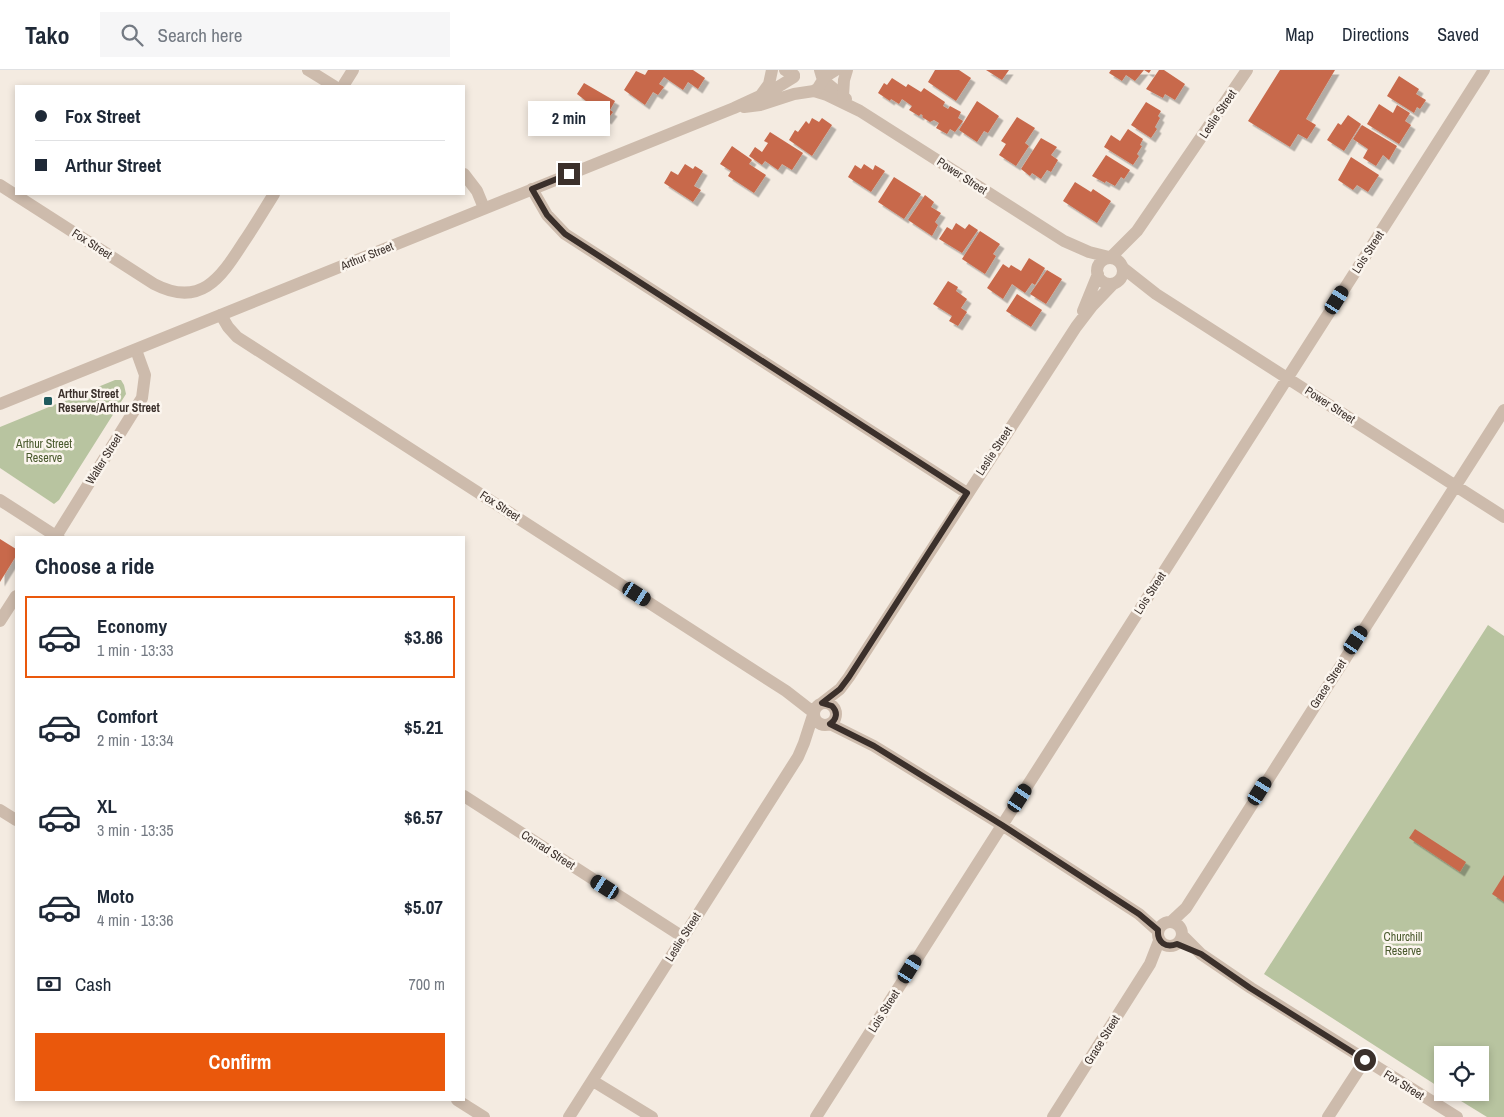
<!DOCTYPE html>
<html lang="en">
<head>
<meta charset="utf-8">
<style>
  :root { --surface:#fff; --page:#f6f6f7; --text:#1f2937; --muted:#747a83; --line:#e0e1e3; --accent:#ea580c }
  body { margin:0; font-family:"Archivo Narrow",sans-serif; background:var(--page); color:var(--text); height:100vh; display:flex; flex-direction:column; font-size:19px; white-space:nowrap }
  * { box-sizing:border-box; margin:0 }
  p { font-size:16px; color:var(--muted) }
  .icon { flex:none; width:28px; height:28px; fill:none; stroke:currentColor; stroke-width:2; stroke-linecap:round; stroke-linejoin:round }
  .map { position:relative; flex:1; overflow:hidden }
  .side { position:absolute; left:15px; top:466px; width:450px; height:565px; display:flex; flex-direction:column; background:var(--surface); border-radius:0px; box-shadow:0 2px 8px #0003 }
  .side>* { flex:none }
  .hud { position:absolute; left:15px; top:15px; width:450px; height:110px; border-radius:0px; box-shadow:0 2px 8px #0003; display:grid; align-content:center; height:110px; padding:0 20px; background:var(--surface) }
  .fabs { position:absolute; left:1434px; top:976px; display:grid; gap:10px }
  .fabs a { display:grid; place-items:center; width:55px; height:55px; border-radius:0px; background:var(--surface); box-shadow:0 2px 8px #0003; font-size:25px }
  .end { position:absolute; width:22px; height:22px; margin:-11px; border:6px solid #3b302b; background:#fff; box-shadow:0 0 0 2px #fff }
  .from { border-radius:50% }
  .bubble { position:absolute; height:35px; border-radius:0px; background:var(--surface); box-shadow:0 2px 8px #0003; font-size:16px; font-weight:800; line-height:35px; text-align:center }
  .car { position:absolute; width:15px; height:30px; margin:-15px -8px; border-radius:6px; box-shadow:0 0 4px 1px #0007; background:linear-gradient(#222 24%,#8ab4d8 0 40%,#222 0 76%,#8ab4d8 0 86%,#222 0) }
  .hud b { display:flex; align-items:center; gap:18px; height:48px; font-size:19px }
  .hud b+b { border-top:1px solid var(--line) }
  .hud i { width:12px; height:12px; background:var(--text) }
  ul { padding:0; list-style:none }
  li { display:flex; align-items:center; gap:15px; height:82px; margin:0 10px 8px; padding:0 10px; border:2px solid transparent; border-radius:0px }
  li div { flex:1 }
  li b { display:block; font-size:19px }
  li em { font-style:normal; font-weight:800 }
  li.selected { border-color:var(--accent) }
  li>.icon { width:45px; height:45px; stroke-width:1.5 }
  h2 { padding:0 20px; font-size:22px; line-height:60px }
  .pay { display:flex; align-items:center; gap:12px; height:55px; padding:0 20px; font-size:19px }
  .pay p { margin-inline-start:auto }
  .button { display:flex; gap:10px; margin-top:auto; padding:10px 20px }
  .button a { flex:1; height:58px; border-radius:0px; background:var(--accent); color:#fff; font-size:20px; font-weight:800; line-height:58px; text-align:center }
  header { display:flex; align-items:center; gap:30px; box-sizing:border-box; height:70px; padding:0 25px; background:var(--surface); border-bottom:1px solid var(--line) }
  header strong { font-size:24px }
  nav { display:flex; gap:28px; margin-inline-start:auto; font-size:18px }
  .search { width:350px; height:45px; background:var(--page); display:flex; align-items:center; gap:12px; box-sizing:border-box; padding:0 18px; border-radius:0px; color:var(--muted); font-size:19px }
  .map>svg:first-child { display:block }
  .green { fill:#b8c4a0 }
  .building { fill:#c8694b; filter:url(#shadow) }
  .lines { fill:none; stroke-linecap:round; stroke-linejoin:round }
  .minor { stroke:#cdbbac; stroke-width:12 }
  .tertiary { stroke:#cdbbac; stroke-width:12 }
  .route { stroke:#3b302b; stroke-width:6 }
  .poi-dot { fill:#1f5a5e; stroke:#fbf5ee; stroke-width:2 }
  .labels { text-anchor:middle; stroke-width:5; stroke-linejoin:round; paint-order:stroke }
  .street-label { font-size:12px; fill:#3b302b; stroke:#fbf5ee }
  .poi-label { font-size:12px; font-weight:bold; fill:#3b302b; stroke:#fbf5ee; text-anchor:start }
  .park-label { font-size:12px; fill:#4a5a2e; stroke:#fbf5ee }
</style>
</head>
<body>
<header>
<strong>Tako</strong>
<div class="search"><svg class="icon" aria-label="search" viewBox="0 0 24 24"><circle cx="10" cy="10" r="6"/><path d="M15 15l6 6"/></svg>Search here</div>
<nav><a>Map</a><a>Directions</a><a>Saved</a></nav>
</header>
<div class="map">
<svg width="1504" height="1047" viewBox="0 0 1504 1047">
  <defs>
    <filter id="shadow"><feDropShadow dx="4.5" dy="4.5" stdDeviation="0" flood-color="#0004"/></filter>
  </defs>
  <rect width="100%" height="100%" fill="#f4ebe1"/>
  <path class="green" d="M 115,310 L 121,310 L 124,315 L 126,324 L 59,430 L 54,434 L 0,398 L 0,357 Z
    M 1488,555 L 1504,566 L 1504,1047 L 1487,1047 L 1448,1023 L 1480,1022 L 1480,985 L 1442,985 L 1442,1019 L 1264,904 Z"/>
  <path class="building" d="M 648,0 L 693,0 L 705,8 L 698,19 L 688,12 L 683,20 L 664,7 L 659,14 L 664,17 L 658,25 L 653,22 L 645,35 L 624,20 L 636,1 L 645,5 Z
    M 935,0 L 959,0 L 971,8 L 956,31 L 928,12 Z
    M 986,0 L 1009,0 L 1002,10 Z
    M 1111,0 L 1151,0 L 1149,3 L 1144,0 L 1135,11 L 1126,5 L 1122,11 L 1109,3 Z
    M 1159,0 L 1164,0 L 1185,14 L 1175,30 L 1165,24 L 1163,28 L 1146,19 Z
    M 1280,0 L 1335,0 L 1306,49 L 1316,55 L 1307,69 L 1298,64 L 1290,77 L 1248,51 Z
    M 1399,6 L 1419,19 L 1416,24 L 1426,30 L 1420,39 L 1417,37 L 1414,43 L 1387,26 Z
    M 892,8 L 906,17 L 908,14 L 921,22 L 924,18 L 945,32 L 943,36 L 948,39 L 950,36 L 961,42 L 958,48 L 963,51 L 955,62 L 950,59 L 947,64 L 936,58 L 939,53 L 934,50 L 930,52 L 922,47 L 923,46 L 921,44 L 919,46 L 909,40 L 912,36 L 902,29 L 899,34 L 891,29 L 890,31 L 878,23 L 884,13 L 887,15 Z
    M 584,13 L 615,31 L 610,40 L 613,42 L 607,50 L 584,35 L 586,31 L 577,24 Z
    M 977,31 L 999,46 L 988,63 L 984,61 L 977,72 L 959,60 Z
    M 1146,32 L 1161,41 L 1158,46 L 1160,48 L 1155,57 L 1157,59 L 1151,68 L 1131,55 Z
    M 1379,34 L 1393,43 L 1397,35 L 1410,43 L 1405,51 L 1411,55 L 1399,74 L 1367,54 Z
    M 1348,45 L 1361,54 L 1344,81 L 1327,70 L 1338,53 L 1341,55 Z
    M 1017,47 L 1035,58 L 1025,73 L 1029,76 L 1016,96 L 999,85 L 1006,74 L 1001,71 Z
    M 812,48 L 819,52 L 822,48 L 832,55 L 812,86 L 789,70 L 795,60 L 798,62 L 806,51 L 809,54 Z
    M 1362,55 L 1397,76 L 1389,90 L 1383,85 L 1376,96 L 1363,88 L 1368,79 L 1353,69 Z
    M 1128,59 L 1143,69 L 1140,75 L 1142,76 L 1137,84 L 1139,86 L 1133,95 L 1104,77 L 1111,65 L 1120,71 Z
    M 770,62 L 803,83 L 792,100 L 782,94 L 778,100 L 765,91 L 762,95 L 749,86 L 755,77 L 762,82 L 768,73 L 764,71 Z
    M 1041,68 L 1057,77 L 1051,85 L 1058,90 L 1051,102 L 1047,100 L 1041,109 L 1032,103 L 1030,106 L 1021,99 Z
    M 732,76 L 752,90 L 749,94 L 766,105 L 754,123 L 728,106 L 731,101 L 720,94 Z
    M 1106,85 L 1130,100 L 1124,109 L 1121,107 L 1115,116 L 1106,111 L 1105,113 L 1092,106 Z
    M 1351,87 L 1379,105 L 1368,122 L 1357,115 L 1353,120 L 1338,110 Z
    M 685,94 L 693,99 L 695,96 L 703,101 L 694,116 L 701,120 L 693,132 L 664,113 L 671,101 L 678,105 Z
    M 864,94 L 873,100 L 875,95 L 885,101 L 871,122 L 848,107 L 855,95 L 861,99 Z
    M 894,107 L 921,124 L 904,149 L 878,132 Z
    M 1075,112 L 1091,122 L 1093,119 L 1111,131 L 1097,153 L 1063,131 Z
    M 925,125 L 934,132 L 931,137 L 941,143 L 935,152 L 938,155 L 932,166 L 908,150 Z
    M 956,153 L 965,159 L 969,154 L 978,160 L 962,183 L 939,169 L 947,157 L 952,160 Z
    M 980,161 L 1000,174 L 993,184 L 996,186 L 985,204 L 962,189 Z
    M 1029,188 L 1045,198 L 1035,215 L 1032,213 L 1025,223 L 1012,214 L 1003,229 L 987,218 L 1003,194 L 1009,198 L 1011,195 L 1021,201 Z
    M 1047,200 L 1062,209 L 1046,234 L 1030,224 Z
    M 948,211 L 958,217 L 956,221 L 967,229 L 961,238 L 967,242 L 958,256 L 949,251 L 952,246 L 933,234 Z
    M 1017,224 L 1042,240 L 1031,257 L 1006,241 Z
    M 0,469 L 16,479 L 16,486 L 0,512 Z
    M 1415,759 L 1466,792 L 1460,802 L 1409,768 Z
    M 1504,805 L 1504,832 L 1492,824 Z"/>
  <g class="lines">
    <path class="minor" d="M 308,0 L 334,16
      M 785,0 L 794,5
      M 823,10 L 846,29
      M 343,16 L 353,0
      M 814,21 L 827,25 L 860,41 L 1064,171 L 1089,182 L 1109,187
      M 464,104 L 477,121 L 484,138
      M 0,115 L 154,214 C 200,238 220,209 243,173 C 254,157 264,140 274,124
      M 532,119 L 547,145 L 565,164 L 967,423
      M 1111,187 L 1137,161 L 1247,0
      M1097 201a13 13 0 1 1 26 0a13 13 0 1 1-26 0Z
      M 1123,198 L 1156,224 L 1504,447
      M 1083,241 L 1098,204
      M 221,245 L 228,257 L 237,267 L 786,621 L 813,642
      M 0,430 L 59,468
      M 55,468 L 142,328 L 145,305 L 136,280
      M 0,551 L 16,526
      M814 644a11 11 0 1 1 22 0a11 11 0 1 1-22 0Z
      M 822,633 L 840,619 L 849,607 L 1076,257 L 1092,236 L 1113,214
      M 830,654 L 874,676 L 1002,755 L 1139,844 L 1158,861
      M 464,726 L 683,867
      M 0,740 L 16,750
      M 1172,851 L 1186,838 L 1504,340
      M1158 864a12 12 0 1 1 24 0a12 12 0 1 1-24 0Z
      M 1182,865 L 1201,884 L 1251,918 L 1457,1047
      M 593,1011 L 652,1047
      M 457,1030 L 484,1047
      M 569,1047 L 798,687 L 804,673 L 813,645
      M 816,1047 L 1484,0
      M 1053,1047 L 1150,894 L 1159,871
      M 1328,1047 L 1365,990"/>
    <path class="tertiary" d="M 823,8 L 836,0
      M 761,25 L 769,14 L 772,0
      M 843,26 L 844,10 L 847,0
      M 744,37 L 760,35 L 794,24 L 814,21 L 818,18 L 823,10 L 820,0
      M 0,334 L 734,38 L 773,20 L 794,7"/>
  </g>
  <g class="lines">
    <path class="route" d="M 569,104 L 532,119 L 547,145 L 565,164 L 967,423 L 849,607 L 840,619 L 822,633 L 832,636 C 838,642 837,649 830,654 L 874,676 L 1002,755 L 1139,844 L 1158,860 C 1157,873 1166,878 1177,874 L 1201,884 L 1250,918 L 1365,990"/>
  </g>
  <rect class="poi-dot" x="43" y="326" width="10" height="10" rx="2.5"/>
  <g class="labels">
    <g class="street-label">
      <text transform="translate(1218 44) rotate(-56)" y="4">Leslie Street</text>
      <text transform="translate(962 106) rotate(33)" y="4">Power Street</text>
      <text transform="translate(92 174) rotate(33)" y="4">Fox Street</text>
      <text transform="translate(1368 182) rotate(-57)" y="4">Lois Street</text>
      <text transform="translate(367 186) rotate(-22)" y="4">Arthur Street</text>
      <text transform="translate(1330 335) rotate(33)" y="4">Power Street</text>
      <text transform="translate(994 381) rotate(-57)" y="4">Leslie Street</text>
      <text transform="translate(104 389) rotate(-58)" y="4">Walter Street</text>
      <text transform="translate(500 436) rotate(33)" y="4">Fox Street</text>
      <text transform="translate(1150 523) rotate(-57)" y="4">Lois Street</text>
      <text transform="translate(1328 614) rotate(-57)" y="4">Grace Street</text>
      <text transform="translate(548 780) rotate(33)" y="4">Conrad Street</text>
      <text transform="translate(683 867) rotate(-58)" y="4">Leslie Street</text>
      <text transform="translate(884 941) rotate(-58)" y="4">Lois Street</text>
      <text transform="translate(1102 970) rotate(-58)" y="4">Grace Street</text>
      <text transform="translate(1404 1015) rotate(32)" y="4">Fox Street</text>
    </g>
    <g class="poi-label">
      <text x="58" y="328">Arthur Street<tspan x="58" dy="14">Reserve/Arthur Street</tspan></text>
    </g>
    <g class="park-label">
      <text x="44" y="378">Arthur Street<tspan x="44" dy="14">Reserve</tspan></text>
      <text x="1403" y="871">Churchill<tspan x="1403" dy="14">Reserve</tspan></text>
    </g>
  </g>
</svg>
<div class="fabs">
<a><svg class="icon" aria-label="locate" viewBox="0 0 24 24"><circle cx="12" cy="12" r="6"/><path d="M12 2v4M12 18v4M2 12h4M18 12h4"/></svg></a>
</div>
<i class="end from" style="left:1365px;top:990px"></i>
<i class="end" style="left:569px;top:104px"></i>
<div class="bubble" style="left:528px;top:31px;width:82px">2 min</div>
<i class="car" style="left:1337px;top:230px;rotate:32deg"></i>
<i class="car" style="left:637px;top:524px;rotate:123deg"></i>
<i class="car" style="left:1356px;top:570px;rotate:33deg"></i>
<i class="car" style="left:1260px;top:721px;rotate:32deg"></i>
<i class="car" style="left:1020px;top:728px;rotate:33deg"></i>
<i class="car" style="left:605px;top:817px;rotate:303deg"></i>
<i class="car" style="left:910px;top:899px;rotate:32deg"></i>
<div class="hud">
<b><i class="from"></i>Fox Street</b>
<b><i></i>Arthur Street</b>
</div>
<section class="side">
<h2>Choose a ride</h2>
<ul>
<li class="selected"><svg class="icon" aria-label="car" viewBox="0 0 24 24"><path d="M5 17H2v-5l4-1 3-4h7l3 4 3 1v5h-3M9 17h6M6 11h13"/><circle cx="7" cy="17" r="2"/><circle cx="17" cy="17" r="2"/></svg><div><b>Economy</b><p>1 min · 13:33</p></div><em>$3.86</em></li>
<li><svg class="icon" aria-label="car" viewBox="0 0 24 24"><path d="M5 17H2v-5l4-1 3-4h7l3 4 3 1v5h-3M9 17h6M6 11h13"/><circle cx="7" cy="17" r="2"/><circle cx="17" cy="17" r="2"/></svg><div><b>Comfort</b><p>2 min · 13:34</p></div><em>$5.21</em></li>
<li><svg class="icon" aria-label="car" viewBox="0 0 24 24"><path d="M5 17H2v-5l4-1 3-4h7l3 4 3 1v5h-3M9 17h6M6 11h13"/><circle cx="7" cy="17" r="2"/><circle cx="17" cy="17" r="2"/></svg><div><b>XL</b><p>3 min · 13:35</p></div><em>$6.57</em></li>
<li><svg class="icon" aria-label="car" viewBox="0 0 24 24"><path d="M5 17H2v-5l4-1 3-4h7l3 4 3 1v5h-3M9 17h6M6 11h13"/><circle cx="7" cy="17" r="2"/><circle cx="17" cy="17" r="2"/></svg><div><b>Moto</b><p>4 min · 13:36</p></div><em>$5.07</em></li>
</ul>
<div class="pay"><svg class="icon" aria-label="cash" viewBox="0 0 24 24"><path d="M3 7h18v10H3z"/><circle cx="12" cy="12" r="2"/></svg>Cash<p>700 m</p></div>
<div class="button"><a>Confirm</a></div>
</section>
</div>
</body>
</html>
